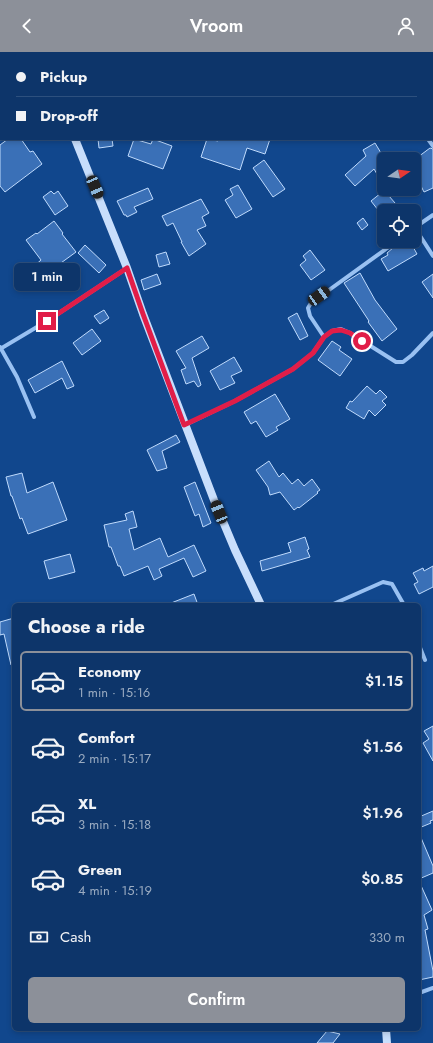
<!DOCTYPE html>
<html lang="en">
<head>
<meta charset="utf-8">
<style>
  :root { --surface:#0d356a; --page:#1b4072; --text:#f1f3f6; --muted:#9aabc1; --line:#2d507e; --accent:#8c9099 }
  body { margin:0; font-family:Jost,sans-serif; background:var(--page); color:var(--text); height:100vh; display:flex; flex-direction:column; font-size:15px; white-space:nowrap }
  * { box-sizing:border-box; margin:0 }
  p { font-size:13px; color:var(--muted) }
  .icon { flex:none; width:22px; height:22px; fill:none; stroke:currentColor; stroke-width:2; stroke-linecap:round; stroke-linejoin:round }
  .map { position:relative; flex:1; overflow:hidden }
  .drawer { position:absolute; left:12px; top:551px; width:409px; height:428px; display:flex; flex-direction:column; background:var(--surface); border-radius:6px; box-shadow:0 2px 6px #0003,0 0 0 1px var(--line) }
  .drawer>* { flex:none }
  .guide { position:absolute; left:0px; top:0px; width:433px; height:88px; box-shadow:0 2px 6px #0003,0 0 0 1px var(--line); display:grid; align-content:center; height:88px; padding:0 16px; background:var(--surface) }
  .needle { width:26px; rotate:77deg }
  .fabs { position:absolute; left:377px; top:100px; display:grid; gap:8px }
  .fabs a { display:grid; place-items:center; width:44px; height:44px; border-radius:6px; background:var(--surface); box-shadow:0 2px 6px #0003,0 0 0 1px var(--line); font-size:20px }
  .end { position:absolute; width:18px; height:18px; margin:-9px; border:5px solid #e11d48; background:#fff; box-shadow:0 0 0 2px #fff }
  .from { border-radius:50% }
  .bubble { position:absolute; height:28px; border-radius:6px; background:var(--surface); box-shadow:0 2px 6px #0003,0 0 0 1px var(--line); font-size:13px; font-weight:600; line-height:28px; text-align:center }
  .car { position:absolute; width:12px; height:24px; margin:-12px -6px; border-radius:5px; box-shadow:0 0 3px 1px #0007; background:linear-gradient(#222 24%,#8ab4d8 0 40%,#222 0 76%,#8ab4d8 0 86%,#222 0) }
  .guide b { display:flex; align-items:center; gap:14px; height:38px; font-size:15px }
  .guide b+b { border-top:1px solid var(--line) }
  .guide i { width:10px; height:10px; background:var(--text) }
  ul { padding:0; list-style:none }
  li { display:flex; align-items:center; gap:12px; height:60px; margin:0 8px 6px; padding:0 8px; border:2px solid transparent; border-radius:6px }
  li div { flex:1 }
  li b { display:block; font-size:15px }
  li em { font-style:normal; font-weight:600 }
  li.selected { border-color:var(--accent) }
  li>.icon { width:36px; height:36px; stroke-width:1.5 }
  h2 { padding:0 16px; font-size:18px; line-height:48px }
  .pay { display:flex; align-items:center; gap:10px; height:44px; padding:0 16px; font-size:15px }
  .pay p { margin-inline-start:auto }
  .action { display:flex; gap:8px; margin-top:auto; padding:8px 16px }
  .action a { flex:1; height:46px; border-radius:6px; background:var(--accent); color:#fff; font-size:16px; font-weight:600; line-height:46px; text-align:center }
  header { display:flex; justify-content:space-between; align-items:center; height:52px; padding:0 16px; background:var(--accent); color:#fff; font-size:18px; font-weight:600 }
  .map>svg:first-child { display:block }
  .building { fill:#3a70b7; stroke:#c0dbfd }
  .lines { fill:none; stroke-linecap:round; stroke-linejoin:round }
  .street { stroke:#99c1f2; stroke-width:4 }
  .secondary { stroke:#c8defc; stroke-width:8 }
  .route { stroke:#e11d48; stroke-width:5 }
</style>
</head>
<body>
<header><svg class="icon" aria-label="back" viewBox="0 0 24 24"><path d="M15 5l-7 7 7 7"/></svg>Vroom<svg class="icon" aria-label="person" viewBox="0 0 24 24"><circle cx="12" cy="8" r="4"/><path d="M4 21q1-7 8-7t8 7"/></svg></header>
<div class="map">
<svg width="433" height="991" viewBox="0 0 433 991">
  <rect width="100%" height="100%" fill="#11478d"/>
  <path class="building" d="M 8,87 L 21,87 L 30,100 L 33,99 L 42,112 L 5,140 L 0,134 L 0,93 Z
    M 98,87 L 112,87 L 113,94 L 99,96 Z
    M 134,87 L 151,92 L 153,87 L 172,94 L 163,117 L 128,104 Z
    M 207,87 L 218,89 L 219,87 L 270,87 L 265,102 L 247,96 L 240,118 L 201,105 Z
    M 375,91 L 384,106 L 384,134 L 374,117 L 355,134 L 345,123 L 366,104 L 363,98 Z
    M 430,96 L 433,97 L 433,136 L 424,140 L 418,128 L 414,131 L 414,108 Z
    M 264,108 L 285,137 L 273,145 L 253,116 Z
    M 238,133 L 252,157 L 236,166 L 225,148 L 233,143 L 230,137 Z
    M 148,136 L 153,147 L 134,155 L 137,160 L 127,165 L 126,163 L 124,163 L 117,149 Z
    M 386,137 L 398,137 L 389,144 L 395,151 L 387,159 L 384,159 L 382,163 L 371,149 Z
    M 51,139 L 54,142 L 58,139 L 68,154 L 55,163 L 43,145 Z
    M 201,147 L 209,161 L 202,165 L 206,174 L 197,178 L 206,192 L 189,204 L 181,190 L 182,190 L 173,171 L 167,174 L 162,164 Z
    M 363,166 L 368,173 L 362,178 L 357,171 Z
    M 54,169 L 63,181 L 62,182 L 76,200 L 54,216 L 32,235 L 23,224 L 41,208 L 26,188 L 36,181 L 37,182 Z
    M 400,190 L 403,194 L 408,192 L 409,195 L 412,193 L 417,202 L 388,219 L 381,207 L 388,203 L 387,201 Z
    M 85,193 L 106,213 L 99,221 L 78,201 Z
    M 310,198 L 325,218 L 311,228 L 300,213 L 306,208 L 303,204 Z
    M 166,200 L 170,212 L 159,215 L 156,203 Z
    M 360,221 L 375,248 L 397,277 L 382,289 L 368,270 L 369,269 L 344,231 Z
    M 157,222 L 161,232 L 144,238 L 141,228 Z
    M 433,222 L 433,246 L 422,230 Z
    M 104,258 L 109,266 L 100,272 L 94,264 Z
    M 297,261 L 308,284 L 300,288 L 288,266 Z
    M 92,277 L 101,289 L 82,303 L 73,291 Z
    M 202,284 L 209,296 L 192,306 L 201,333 L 198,335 L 194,329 L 186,332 L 181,318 L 186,316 L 176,299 Z
    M 332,289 L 341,295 L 339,298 L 352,307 L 340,324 L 318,308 Z
    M 234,305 L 242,319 L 231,324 L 235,331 L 220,338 L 210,319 Z
    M 62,309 L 74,334 L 67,337 L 62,326 L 35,341 L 28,328 Z
    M 367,334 L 376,342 L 380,338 L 387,345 L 382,349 L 386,353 L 375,364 L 369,358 L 364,367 L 346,356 L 350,349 L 352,350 Z
    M 275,342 L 290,367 L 276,375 L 278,378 L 266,385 L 256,369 L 251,372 L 244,360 Z
    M 176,383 L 180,390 L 162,399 L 167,416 L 157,419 L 147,398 Z
    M 269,409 L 279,425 L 283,421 L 292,432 L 298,427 L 304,434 L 312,427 L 320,438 L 317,440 L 318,441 L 299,456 L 298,455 L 294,458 L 280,440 L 270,443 L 268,435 L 256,418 Z
    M 22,421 L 27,441 L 53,430 L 67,468 L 28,482 L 22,466 L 20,467 L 12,444 L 11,444 L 6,425 Z
    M 195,430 L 211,471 L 203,475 L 199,462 L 195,464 L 184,435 Z
    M 133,459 L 137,475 L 129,477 L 134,498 L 160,486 L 168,505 L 194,493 L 206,519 L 193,525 L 184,506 L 159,517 L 162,524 L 154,528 L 148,514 L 124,524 L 120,514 L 118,514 L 111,495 L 109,495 L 104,473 L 127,468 L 125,462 Z
    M 305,485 L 309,497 L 307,498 L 310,505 L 262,519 L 260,509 L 291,500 L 288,491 Z
    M 70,502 L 75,520 L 49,527 L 44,509 Z
    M 433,514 L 433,535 L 419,542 L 414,532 L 418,530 L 413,521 L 423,516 L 424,519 Z
    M 194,542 L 198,553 L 166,553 Z
    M 14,566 L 14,579 L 12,580 L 14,588 L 14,613 L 11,613 L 4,582 L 0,583 L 0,570 Z
    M 433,674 L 433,709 L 423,691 L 429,687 L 424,679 Z
    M 433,759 L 433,768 L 430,769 L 431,771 L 419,776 L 419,765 Z
    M 419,781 L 433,814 L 433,821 L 419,827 Z
    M 419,829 L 432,858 L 424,863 L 428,877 L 425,878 L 433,919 L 433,925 L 419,928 Z
    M 327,979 L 340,982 L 333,991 L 317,991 Z"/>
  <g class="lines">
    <path class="street" d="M 358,0 L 359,1
      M 229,1 L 230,0
      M 0,18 L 1,18
      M 428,87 L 433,94
      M 414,176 L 433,163
      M 415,176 L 433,204
      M 324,285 L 310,264 L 308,256 L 311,251 L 397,189
      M 0,295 L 17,325 L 34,365
      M 0,297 L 47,269 L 127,216
      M 185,373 L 235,349 L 293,317 L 313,301 L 324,285 L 332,279 L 341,277 L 350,281 L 396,310 L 403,310 L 412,303 L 433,281
      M 331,553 L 383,530 L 392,532 L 404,553
      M 419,593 L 425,608
      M 419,941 L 433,936"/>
    <path class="secondary" d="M 40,0 L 40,1
      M 75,87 L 127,216 L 143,262 L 214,448 L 235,498 L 261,553
      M 386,977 L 387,991"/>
  </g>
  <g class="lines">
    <path class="route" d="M 47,269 L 127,216 L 143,262 L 184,373 L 235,349 L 293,317 L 313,301 L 324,285 L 332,279 L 341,278 L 350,281 L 362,289"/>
  </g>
</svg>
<div class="fabs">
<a><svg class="needle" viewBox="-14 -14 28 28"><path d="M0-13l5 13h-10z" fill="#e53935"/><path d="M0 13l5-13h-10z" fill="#9aabc1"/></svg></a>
<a><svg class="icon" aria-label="locate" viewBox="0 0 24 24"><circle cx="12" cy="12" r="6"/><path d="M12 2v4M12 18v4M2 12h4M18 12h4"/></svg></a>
</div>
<i class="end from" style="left:362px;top:289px"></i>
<i class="end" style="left:47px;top:269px"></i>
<div class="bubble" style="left:14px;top:211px;width:66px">1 min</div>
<i class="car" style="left:95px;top:135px;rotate:157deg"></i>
<i class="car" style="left:319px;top:244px;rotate:55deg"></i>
<i class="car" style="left:219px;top:460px;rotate:338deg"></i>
<div class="guide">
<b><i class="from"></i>Pickup</b>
<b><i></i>Drop-off</b>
</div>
<section class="drawer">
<h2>Choose a ride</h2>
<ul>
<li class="selected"><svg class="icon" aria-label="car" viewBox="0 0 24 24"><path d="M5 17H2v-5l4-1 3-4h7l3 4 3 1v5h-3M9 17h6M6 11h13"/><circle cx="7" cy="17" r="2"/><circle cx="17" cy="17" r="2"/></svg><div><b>Economy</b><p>1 min · 15:16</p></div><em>$1.15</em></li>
<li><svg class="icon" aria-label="car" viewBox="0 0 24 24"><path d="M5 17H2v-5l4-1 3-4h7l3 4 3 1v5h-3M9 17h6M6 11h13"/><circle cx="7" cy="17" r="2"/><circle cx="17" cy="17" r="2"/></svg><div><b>Comfort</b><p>2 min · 15:17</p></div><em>$1.56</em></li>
<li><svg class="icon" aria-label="car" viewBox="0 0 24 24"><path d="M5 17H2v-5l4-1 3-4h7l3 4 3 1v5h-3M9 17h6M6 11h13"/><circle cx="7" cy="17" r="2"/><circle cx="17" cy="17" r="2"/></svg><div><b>XL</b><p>3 min · 15:18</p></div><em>$1.96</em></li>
<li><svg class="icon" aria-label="car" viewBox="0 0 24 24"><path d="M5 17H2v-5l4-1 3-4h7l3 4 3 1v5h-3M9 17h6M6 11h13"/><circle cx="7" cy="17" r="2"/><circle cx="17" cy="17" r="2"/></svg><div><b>Green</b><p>4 min · 15:19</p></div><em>$0.85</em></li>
</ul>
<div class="pay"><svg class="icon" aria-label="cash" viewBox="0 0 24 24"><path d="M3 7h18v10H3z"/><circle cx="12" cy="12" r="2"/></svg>Cash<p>330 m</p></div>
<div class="action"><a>Confirm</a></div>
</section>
</div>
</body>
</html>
